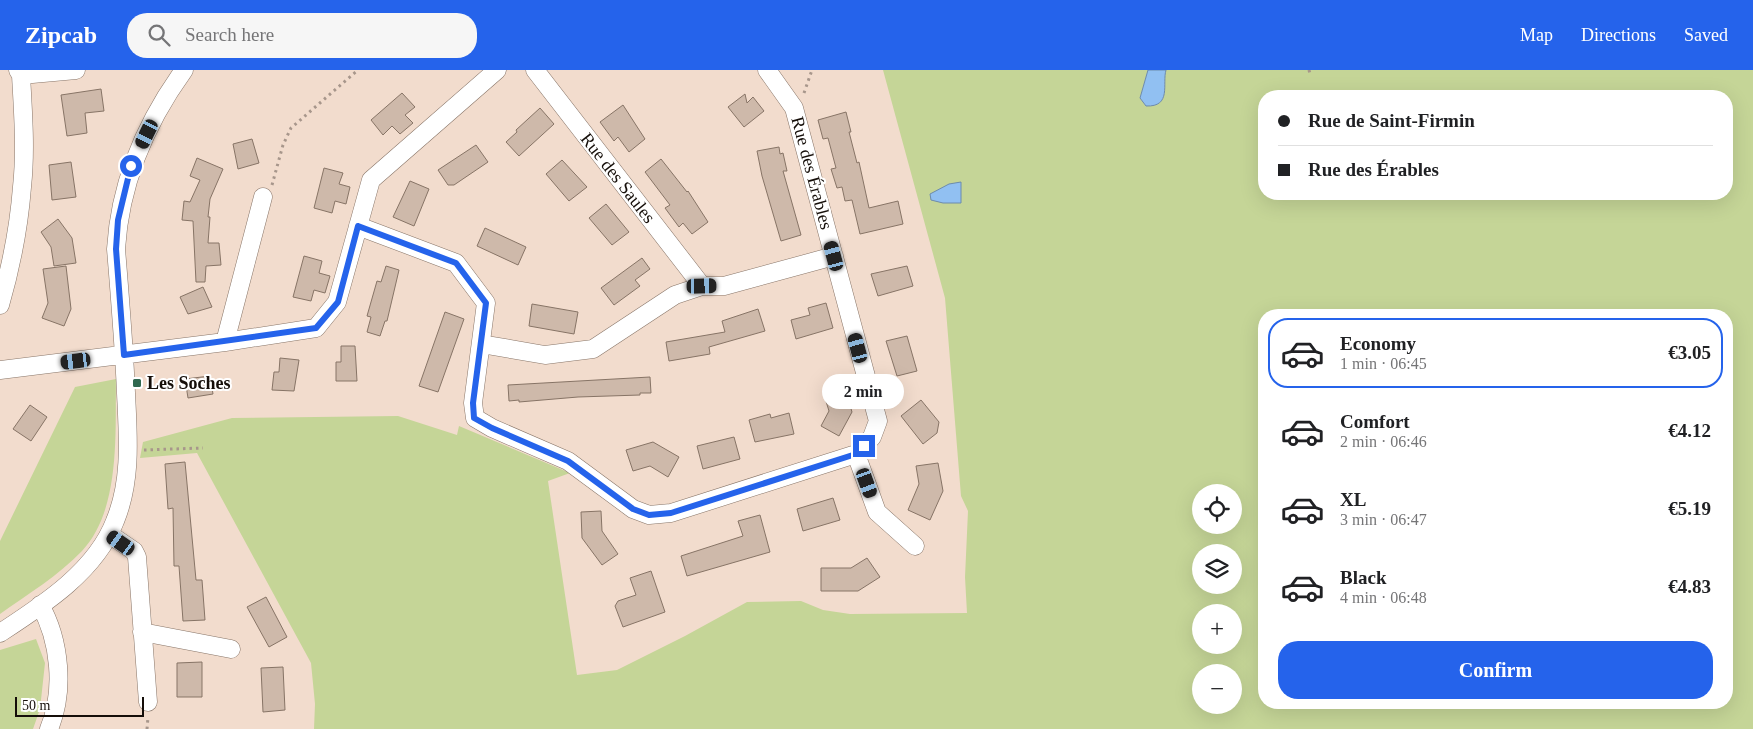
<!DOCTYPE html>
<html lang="en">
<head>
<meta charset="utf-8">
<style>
  :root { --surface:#fff; --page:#f6f6f6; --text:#202124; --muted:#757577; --line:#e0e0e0; --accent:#2563eb }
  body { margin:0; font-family:"Times New Roman",serif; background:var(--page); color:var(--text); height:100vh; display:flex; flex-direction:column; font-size:19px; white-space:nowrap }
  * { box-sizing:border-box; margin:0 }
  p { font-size:16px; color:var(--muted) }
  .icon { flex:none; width:28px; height:28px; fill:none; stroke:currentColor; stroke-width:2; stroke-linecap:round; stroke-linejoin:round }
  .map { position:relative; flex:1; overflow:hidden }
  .details { position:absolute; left:1258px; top:239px; width:475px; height:400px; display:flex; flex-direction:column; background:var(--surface); border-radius:20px; box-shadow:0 5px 20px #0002 }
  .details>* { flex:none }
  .guide { position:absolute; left:1258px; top:20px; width:475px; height:110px; border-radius:20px; box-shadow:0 5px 20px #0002; display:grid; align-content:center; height:110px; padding:0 20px; background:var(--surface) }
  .buttons { position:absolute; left:1192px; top:414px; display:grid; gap:10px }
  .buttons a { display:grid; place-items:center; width:50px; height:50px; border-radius:50%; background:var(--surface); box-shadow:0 5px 20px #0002; font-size:25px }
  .scale { position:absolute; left:15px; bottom:12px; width:129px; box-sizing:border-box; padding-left:5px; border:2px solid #150e09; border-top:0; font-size:14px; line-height:18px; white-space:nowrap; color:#150e09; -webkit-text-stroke:4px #fff; paint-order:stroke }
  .end { position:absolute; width:22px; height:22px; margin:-11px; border:6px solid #2563eb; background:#fff; box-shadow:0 0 0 2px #fff }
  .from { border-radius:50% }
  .bubble { position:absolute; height:35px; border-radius:18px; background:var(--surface); box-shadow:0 5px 20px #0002; font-size:16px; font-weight:600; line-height:35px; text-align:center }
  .car { position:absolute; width:15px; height:30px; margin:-15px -8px; border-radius:6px; box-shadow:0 0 4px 1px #0007; background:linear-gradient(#222 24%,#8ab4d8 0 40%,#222 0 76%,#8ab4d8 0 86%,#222 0) }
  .guide b { display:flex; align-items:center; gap:18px; height:48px; font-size:19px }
  .guide b+b { border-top:1px solid var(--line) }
  .guide i { width:12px; height:12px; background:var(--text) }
  ul { padding:9px 0 0; list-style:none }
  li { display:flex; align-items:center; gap:15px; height:70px; margin:0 10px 8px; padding:0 10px; border:2px solid transparent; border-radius:20px }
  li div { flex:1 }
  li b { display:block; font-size:19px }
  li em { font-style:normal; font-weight:600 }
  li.on { border-color:var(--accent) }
  li>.icon { width:45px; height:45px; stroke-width:1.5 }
  .action { display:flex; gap:10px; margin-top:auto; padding:10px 20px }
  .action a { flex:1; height:58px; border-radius:20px; background:var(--accent); color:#fff; font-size:20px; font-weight:600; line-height:58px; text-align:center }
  header { display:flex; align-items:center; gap:30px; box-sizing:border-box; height:70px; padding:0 25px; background:var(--accent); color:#fff }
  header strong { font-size:24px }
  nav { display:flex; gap:28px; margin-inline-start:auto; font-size:18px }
  .search { width:350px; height:45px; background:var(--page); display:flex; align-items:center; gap:12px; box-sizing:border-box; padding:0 18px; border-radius:20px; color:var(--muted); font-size:19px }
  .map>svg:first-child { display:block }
  .green { fill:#c5d597; fill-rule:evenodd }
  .water { fill:#91c0f2; stroke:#6c8bac }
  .building { fill:#ceb9aa; stroke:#877466 }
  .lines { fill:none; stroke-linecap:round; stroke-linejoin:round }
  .minor-casing { stroke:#887568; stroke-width:19 }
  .path { stroke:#a7968b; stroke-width:3; stroke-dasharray:2.5 4; stroke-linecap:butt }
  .minor { stroke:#fff; stroke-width:18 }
  .route { stroke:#2563eb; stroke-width:6 }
  .poi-dot { fill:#30684f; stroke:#fff; stroke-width:2 }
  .labels { text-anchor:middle; stroke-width:4; stroke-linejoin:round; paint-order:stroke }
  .street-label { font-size:18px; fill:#150e09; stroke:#fff }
  .poi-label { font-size:18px; font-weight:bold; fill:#150e09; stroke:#fff; text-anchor:start }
</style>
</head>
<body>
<header>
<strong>Zipcab</strong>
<div class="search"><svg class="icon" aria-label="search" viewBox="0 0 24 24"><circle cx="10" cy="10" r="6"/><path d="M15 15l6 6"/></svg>Search here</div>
<nav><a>Map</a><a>Directions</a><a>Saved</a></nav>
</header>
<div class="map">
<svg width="1753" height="659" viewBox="0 0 1753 659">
  <rect width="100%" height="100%" fill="#f2dccd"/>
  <path class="green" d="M 883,0 L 1148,0 L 1140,28 L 1146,36 C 1172,37 1162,14 1166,0 L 1753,0 L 1753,659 L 314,659 L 315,634 L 311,593 L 197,383 L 140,388 L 143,372 L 232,348 L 398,346 L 457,365 L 459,356 L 570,403 L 548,411 L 577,605 L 617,600 L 685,566 L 747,532 L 801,531 L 823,540 L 850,544 L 967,543 L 965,507 L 968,441 L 961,426 L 945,228 ZM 1264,26 L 1726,26 L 1726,124 L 1264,124 ZM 1264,245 L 1726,245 L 1726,632 L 1264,632 ZM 1201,422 L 1234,422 L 1234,455 L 1201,455 ZM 1201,482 L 1234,482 L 1234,515 L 1201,515 ZM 1201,542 L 1234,542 L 1234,575 L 1201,575 ZM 1201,602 L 1234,602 L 1234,635 L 1201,635 Z
    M 116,309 C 115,363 121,439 82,481 C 58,506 28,524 0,544 L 0,471 L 75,317 Z
    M 36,569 L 45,593 L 40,639 L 33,659 L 0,659 L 0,580 Z"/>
  <path class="water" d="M 1148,0 L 1166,0 C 1162,14 1172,37 1146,36 L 1140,28 Z
    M 961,112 L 961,133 L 943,133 L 931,130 L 930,124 L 949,114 Z"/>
  <path class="building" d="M 101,19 L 104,41 L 85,43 L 87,63 L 67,66 L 61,25 Z
    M 402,23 L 415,37 L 405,45 L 413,53 L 400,64 L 392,56 L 383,65 L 371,50 Z
    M 745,24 L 747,33 L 753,27 L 764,41 L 744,57 L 728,37 Z
    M 623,35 L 645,69 L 629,82 L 618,67 L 614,71 L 600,52 Z
    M 540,38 L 554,54 L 519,86 L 506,72 L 517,62 L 516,60 Z
    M 846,42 L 851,62 L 849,62 L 857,93 L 859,92 L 869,138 L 898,131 L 903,154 L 860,164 L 852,130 L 845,131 L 842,117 L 837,118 L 831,99 L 836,98 L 828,68 L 823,69 L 818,50 Z
    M 252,69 L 259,93 L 238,99 L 233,74 Z
    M 476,75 L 488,92 L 454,115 L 448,115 L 438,100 Z
    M 779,77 L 780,84 L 783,83 L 787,101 L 783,101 L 801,165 L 781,171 L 762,106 L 757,81 Z
    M 197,88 L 223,99 L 210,129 L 208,147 L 210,147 L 208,173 L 219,173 L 221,195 L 206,196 L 205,212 L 196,212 L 193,151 L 182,150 L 184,131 L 190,132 L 200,110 L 190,106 Z
    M 661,89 L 687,122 L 688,121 L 708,152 L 692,164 L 683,153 L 679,157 L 665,138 L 670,135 L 645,102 Z
    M 562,90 L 587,117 L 569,131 L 546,104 Z
    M 71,92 L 76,127 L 52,130 L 49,95 Z
    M 324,98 L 343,103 L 339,114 L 350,117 L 346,134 L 335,131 L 332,143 L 314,138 Z
    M 410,111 L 429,119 L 414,156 L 393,147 Z
    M 606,134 L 629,162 L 612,175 L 589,148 Z
    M 58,149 L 72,168 L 76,193 L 54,196 L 51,177 L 41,162 Z
    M 485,158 L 526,177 L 518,195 L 477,176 Z
    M 304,186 L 322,191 L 319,203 L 330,206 L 325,223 L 314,220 L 311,231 L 293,227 Z
    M 642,188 L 650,199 L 635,210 L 640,216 L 614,235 L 601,218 Z
    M 66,196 L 71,239 L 64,256 L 42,248 L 48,233 L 43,199 Z
    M 386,196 L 399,200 L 387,251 L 385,251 L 380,266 L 367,262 L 371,247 L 367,246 L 377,211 L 381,212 Z
    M 907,196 L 913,216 L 878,226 L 871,204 Z
    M 203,217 L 212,237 L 188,244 L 180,227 Z
    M 826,233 L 833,258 L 796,269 L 791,250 L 810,245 L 808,238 Z
    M 532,234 L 578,242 L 574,264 L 529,256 Z
    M 758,239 L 765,261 L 709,277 L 710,284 L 669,291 L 666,272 L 725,262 L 722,251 Z
    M 445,242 L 464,249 L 438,322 L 419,316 Z
    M 907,266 L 917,301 L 897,306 L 886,271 Z
    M 341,276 L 355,276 L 357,311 L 336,311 L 336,292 L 341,292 Z
    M 280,288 L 299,290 L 294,321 L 272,320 L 274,302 L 279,302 Z
    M 210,306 L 213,324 L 188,328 L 185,309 Z
    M 650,307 L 651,323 L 640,323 L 640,325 L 578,327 L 519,332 L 519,330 L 509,331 L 508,315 Z
    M 845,319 L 852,342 L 839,366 L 821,356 L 829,341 L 824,325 Z
    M 921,330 L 939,352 L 937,363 L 923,374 L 901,346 Z
    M 30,335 L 47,347 L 31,371 L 13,359 Z
    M 789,343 L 794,364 L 755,372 L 749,350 L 770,344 L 771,348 Z
    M 734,367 L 740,389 L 703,399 L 697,376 Z
    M 653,372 L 679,387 L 668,407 L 650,396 L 633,401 L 626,380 Z
    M 185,392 L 196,510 L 202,510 L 205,550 L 183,551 L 179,496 L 174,496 L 173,438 L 168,439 L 165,394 Z
    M 938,393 L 943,421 L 930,450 L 908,440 L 919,414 L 916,396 Z
    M 833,428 L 840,450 L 803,461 L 797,439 Z
    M 601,441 L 602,461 L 618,484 L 602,495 L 582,468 L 581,442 Z
    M 760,445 L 770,482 L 687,506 L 681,486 L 743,466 L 738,451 Z
    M 867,488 L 880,507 L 858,521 L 821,521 L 821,498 L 851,498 Z
    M 651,501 L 665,542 L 623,557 L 615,536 L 618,531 L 636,525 L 630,508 Z
    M 266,527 L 287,567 L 269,577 L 247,537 Z
    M 202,592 L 202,627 L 177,627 L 177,593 Z
    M 283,597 L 285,640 L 263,642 L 261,598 Z"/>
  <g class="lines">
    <defs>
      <path id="minor" d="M 535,0 L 702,216
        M 21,5 L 76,0
        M 358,156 L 456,193 L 486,233 L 473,333 L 475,348 L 492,358 L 568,391 L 633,439 L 649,445 L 671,443 L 856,384 L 872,367 L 878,351 L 794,38 L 767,0
        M 0,235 C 11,197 19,156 22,117 C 26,80 23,42 21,5 L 18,0
        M 225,272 L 263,127
        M 481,274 L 545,285 L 593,279 L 675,225 L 702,216 L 724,216 L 834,186
        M 0,300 L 225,272 L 316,258 L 337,232 L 371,110 L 497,0
        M 856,384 L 877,442 L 915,476
        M 109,464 L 134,481 L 137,487 L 148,632
        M 40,535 C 60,570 65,621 49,659
        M 142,562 L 231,579
        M 0,563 C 43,535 96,501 115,451 C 132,410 128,366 126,323 C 124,275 120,227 116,179 C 120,112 145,54 184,0"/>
    </defs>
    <use href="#minor" class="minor-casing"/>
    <path class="path" d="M 1309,0 L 1310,4
      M 804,23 L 812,0
      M 272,115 L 283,75 L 291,58 L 358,0
      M 144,380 L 203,378
      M 147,659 L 148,647"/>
    <use href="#minor" class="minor"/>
  </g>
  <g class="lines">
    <path class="route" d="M 131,96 L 118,150 L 116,179 L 124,285 L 316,258 L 338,232 L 358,156 L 456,193 L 486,233 L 473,333 L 474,348 L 492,358 L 568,391 L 633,439 L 649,445 L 671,443 L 856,384 L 864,376"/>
  </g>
  <rect class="poi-dot" x="132" y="308" width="10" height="10" rx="2.5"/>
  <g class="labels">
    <g class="street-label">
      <text transform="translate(812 103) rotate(75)" y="6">Rue des Érables</text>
      <text transform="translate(618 108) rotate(52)" y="6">Rue des Saules</text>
    </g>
    <g class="poi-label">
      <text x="147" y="319">Les Soches</text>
    </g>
  </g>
</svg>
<div class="buttons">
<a><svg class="icon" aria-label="locate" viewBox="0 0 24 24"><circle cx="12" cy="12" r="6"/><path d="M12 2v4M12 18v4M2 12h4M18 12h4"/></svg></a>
<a><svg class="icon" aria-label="layers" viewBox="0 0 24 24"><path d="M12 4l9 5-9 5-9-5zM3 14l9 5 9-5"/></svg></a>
<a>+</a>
<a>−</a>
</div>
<div class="scale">50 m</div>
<i class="end from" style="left:131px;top:96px"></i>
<i class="end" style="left:864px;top:376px"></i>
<div class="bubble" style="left:822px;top:304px;width:82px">2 min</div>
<i class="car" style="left:147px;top:64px;rotate:206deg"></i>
<i class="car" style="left:834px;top:186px;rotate:345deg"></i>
<i class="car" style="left:702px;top:216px;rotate:89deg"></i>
<i class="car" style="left:858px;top:278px;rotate:345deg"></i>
<i class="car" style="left:76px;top:291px;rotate:263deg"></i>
<i class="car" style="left:867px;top:413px;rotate:160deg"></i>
<i class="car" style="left:121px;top:473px;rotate:305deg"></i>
<div class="guide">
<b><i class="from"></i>Rue de Saint-Firmin</b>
<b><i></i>Rue des Érables</b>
</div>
<section class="details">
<ul>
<li class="on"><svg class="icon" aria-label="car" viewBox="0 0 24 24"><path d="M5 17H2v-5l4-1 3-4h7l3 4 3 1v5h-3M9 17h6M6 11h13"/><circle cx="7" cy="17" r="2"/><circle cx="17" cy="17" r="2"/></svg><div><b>Economy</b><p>1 min · 06:45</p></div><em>€3.05</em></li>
<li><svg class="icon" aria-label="car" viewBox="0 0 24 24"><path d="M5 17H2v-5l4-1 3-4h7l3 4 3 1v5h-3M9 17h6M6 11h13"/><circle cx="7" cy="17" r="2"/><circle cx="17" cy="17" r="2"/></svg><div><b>Comfort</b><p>2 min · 06:46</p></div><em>€4.12</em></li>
<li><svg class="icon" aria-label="car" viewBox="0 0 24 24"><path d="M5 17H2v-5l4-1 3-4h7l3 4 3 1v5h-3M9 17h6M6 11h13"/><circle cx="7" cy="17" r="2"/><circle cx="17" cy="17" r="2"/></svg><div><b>XL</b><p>3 min · 06:47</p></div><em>€5.19</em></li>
<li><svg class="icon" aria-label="car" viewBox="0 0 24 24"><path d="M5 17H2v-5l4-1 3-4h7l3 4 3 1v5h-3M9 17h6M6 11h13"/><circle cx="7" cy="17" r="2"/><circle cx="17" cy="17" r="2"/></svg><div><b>Black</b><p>4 min · 06:48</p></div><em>€4.83</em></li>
</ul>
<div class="action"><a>Confirm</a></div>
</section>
</div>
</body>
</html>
